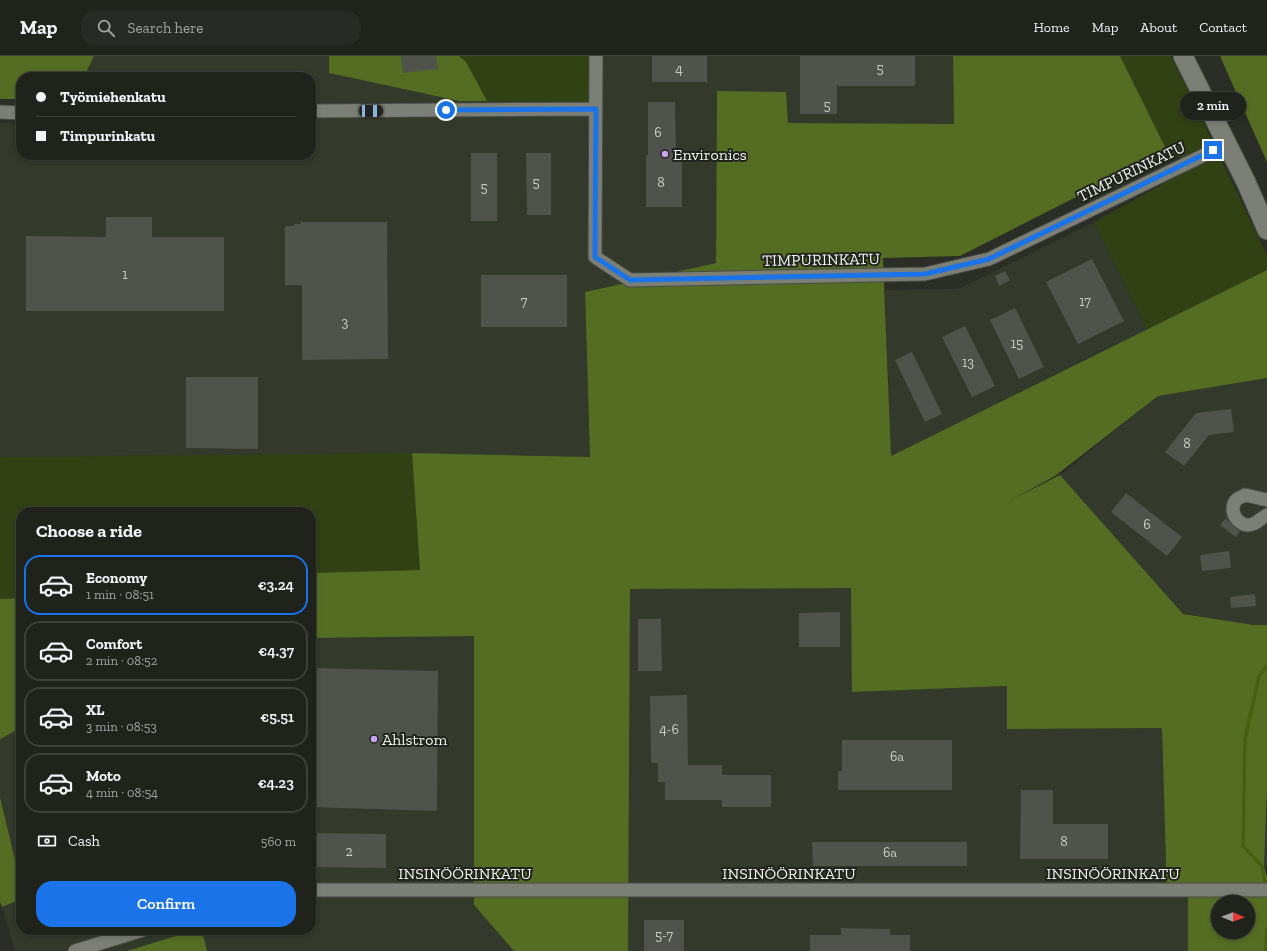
<!DOCTYPE html>
<html lang="en">
<head>
<meta charset="utf-8">
<style>
  :root { --surface:#20221c; --page:#282a25; --text:#f1f3f6; --muted:#a2a4a3; --line:#3d3f3b; --accent:#1a73e8 }
  body { margin:0; font-family:"Zilla Slab",serif; background:var(--page); color:var(--text); height:100vh; display:flex; flex-direction:column; font-size:15px; white-space:nowrap }
  * { box-sizing:border-box; margin:0 }
  p { font-size:13px; color:var(--muted) }
  .icon { flex:none; width:22px; height:22px; fill:none; stroke:currentColor; stroke-width:2; stroke-linecap:round; stroke-linejoin:round }
  .map { position:relative; flex:1; overflow:hidden }
  .panel { position:absolute; left:16px; top:451px; width:300px; height:428px; display:flex; flex-direction:column; background:var(--surface); border-radius:16px; box-shadow:0 2px 6px #0003,0 0 0 1px var(--line) }
  .panel>* { flex:none }
  .hud { position:absolute; left:16px; top:16px; width:300px; height:88px; border-radius:16px; box-shadow:0 2px 6px #0003,0 0 0 1px var(--line); display:grid; align-content:center; height:88px; padding:0 20px; background:var(--surface) }
  .needle { width:26px; rotate:91deg }
  .controls { position:absolute; left:1211px; top:839px; display:grid; gap:8px }
  .controls a { display:grid; place-items:center; width:44px; height:44px; border-radius:50%; background:var(--surface); box-shadow:0 2px 6px #0003,0 0 0 1px var(--line); font-size:20px }
  .end { position:absolute; width:18px; height:18px; margin:-9px; border:5px solid #1a73e8; background:#fff; box-shadow:0 0 0 2px #fff }
  .from { border-radius:50% }
  .bubble { position:absolute; height:28px; border-radius:14px; background:var(--surface); box-shadow:0 2px 6px #0003,0 0 0 1px var(--line); font-size:13px; font-weight:600; line-height:28px; text-align:center }
  .car { position:absolute; width:12px; height:24px; margin:-12px -6px; border-radius:5px; box-shadow:0 0 3px 1px #0007; background:linear-gradient(#222 24%,#8ab4d8 0 40%,#222 0 76%,#8ab4d8 0 86%,#222 0) }
  .hud b { display:flex; align-items:center; gap:14px; height:38px; font-size:15px }
  .hud b+b { border-top:1px solid var(--line) }
  .hud i { width:10px; height:10px; background:var(--text) }
  ul { padding:0; list-style:none }
  li { display:flex; align-items:center; gap:12px; height:60px; margin:0 8px 6px; padding:0 12px; border:2px solid var(--line); border-radius:16px }
  li div { flex:1 }
  li b { display:block; font-size:15px }
  li em { font-style:normal; font-weight:600 }
  li.on { border-color:var(--accent) }
  li>.icon { width:36px; height:36px; stroke-width:1.5 }
  h2 { padding:0 20px; font-size:18px; line-height:48px }
  .pay { display:flex; align-items:center; gap:10px; height:44px; padding:0 20px; font-size:15px }
  .pay p { margin-inline-start:auto }
  .button { display:flex; gap:8px; margin-top:auto; padding:8px 20px }
  .button a { flex:1; height:46px; border-radius:16px; background:var(--accent); color:#fff; font-size:16px; font-weight:600; line-height:46px; text-align:center }
  header { display:flex; align-items:center; gap:24px; box-sizing:border-box; height:56px; padding:0 20px; background:var(--surface); border-bottom:1px solid var(--line) }
  header strong { font-size:19px }
  nav { display:flex; gap:22px; margin-inline-start:auto; font-size:14px }
  .search { width:280px; height:36px; background:var(--page); display:flex; align-items:center; gap:10px; box-sizing:border-box; padding:0 14px; border-radius:16px; color:var(--muted); font-size:15px }
  .map>svg:first-child { display:block }
  .built { fill:#33392b }
  .green { fill:#324114 }
  .forest { fill:#556d23; fill-rule:evenodd }
  .lines { fill:none; stroke-linecap:round; stroke-linejoin:round }
  .stream { stroke:#485f12; stroke-width:3.5 }
  .building { fill:#50534b }
  .street-casing { stroke:#484b45; stroke-width:15 }
  .secondary-casing { stroke:#484b45; stroke-width:21 }
  .street { stroke:#7c7f76; stroke-width:13 }
  .secondary { stroke:#7c7f76; stroke-width:19 }
  .route { stroke:#1a73e8; stroke-width:5 }
  .poi-dot { fill:#c8a6ef; stroke:#21241d; stroke-width:1.5 }
  .labels { text-anchor:middle; stroke-width:4; stroke-linejoin:round; paint-order:stroke }
  .number-label { font-size:14px; fill:#c9cbc5 }
  .poi-label { font-size:16px; fill:#f1f3ee; stroke:#21241d; text-anchor:start }
  .street-label { font-size:16px; fill:#f1f3ee; stroke:#21241d }
</style>
</head>
<body>
<header>
<strong>Map</strong>
<div class="search"><svg class="icon" aria-label="search" viewBox="0 0 24 24"><circle cx="10" cy="10" r="6"/><path d="M15 15l6 6"/></svg>Search here</div>
<nav><a>Home</a><a>Map</a><a>About</a><a>Contact</a></nav>
</header>
<div class="map">
<svg width="1267" height="895" viewBox="0 0 1267 895">
  <rect width="100%" height="100%" fill="#2b2e26"/>
  <path class="built" d="M 94,0 L 329,0 L 329,17 L 459,45 L 589,46 L 589,0 L 953,0 L 954,68 L 787,67 L 717,35 L 716,207 L 585,236 L 590,401 L 412,397 L 0,401 L 0,67 L 21,66 L 21,99 L 311,99 L 311,21 L 84,21 Z
    M 1094,166 L 1147,273 L 891,400 L 885,234 L 958,233 Z
    M 1267,322 L 1267,569 L 1254,569 L 1183,558 L 1060,419 L 1158,340 Z
    M 852,532 L 852,636 L 1007,630 L 1007,673 L 1162,672 L 1167,841 L 1188,841 L 1188,895 L 628,895 L 630,533 Z
    M 474,580 L 474,849 L 514,895 L 207,895 L 202,874 L 311,874 L 311,582 Z
    M 21,672 L 21,829 L 0,741 L 0,683 Z
    M 1267,732 L 1267,810 L 1264,810 Z
    M 21,843 L 21,874 L 195,874 L 127,895 L 15,895 L 2,851 Z"/>
  <path class="green" d="M 459,0 L 589,0 L 589,46 L 487,45 L 466,6 Z
    M 1120,0 L 1171,0 L 1267,199 L 1267,214 L 1147,273 L 1094,166 L 1196,110 L 1167,95 Z
    M 412,397 L 420,515 L 311,517 L 311,456 L 21,456 L 21,542 L 0,543 L 0,401 Z"/>
  <path class="forest" d="M 0,0 L 94,0 L 84,21 L 21,21 L 21,43 L 0,43 Z
    M 329,0 L 459,0 L 466,6 L 487,45 L 459,45 L 329,17 Z
    M 953,0 L 1120,0 L 1167,95 L 960,200 L 883,202 L 891,400 L 1267,214 L 1267,322 L 1158,340 L 1055,420 L 1011,444 L 1060,419 L 1183,558 L 1254,569 L 1267,569 L 1267,732 L 1264,810 L 1267,821 L 1267,895 L 1188,895 L 1188,841 L 1167,841 L 1162,672 L 1007,673 L 1007,630 L 852,636 L 851,532 L 630,533 L 628,895 L 514,895 L 474,849 L 474,580 L 311,582 L 311,517 L 420,514 L 412,397 L 590,401 L 585,236 L 716,207 L 717,35 L 786,36 L 788,67 L 954,68 ZM 1218,846 L 1248,846 L 1248,876 L 1218,876 Z
    M 1220,0 L 1267,0 L 1267,106 Z
    M 21,542 L 21,672 L 0,683 L 0,543 Z
    M 0,741 L 21,829 L 21,843 L 2,851 L 0,846 Z
    M 195,874 L 202,874 L 207,895 L 127,895 Z"/>
  <g class="lines">
    <path class="stream" d="M 1265,825 L 1262,810 L 1243,790 L 1245,683 L 1259,620 L 1267,610
      M 1266,895 L 1267,873"/>
  </g>
  <path class="building" d="M 401,0 L 436,0 L 438,13 L 403,17 Z
    M 652,0 L 707,0 L 707,26 L 652,26 Z
    M 800,0 L 915,0 L 915,30 L 837,30 L 837,58 L 800,58 Z
    M 648,46 L 675,46 L 676,98 L 682,98 L 682,151 L 646,151 L 646,99 L 648,99 Z
    M 471,97 L 497,97 L 497,165 L 471,165 Z
    M 526,97 L 551,97 L 551,159 L 527,159 Z
    M 106,161 L 152,161 L 152,181 L 224,181 L 224,255 L 26,255 L 26,180 L 106,181 Z
    M 301,166 L 387,166 L 388,303 L 302,304 L 302,229 L 285,229 L 285,170 L 294,170 L 294,168 L 301,168 Z
    M 1092,203 L 1124,265 L 1078,288 L 1046,226 Z
    M 1005,215 L 1010,224 L 999,230 L 995,220 Z
    M 481,219 L 567,219 L 567,271 L 481,271 Z
    M 1015,252 L 1044,311 L 1019,323 L 990,264 Z
    M 965,270 L 995,330 L 972,341 L 942,281 Z
    M 912,296 L 942,358 L 925,366 L 895,304 Z
    M 186,321 L 258,321 L 258,393 L 186,392 Z
    M 1231,353 L 1234,376 L 1209,379 L 1184,410 L 1165,396 L 1196,357 Z
    M 1126,437 L 1182,481 L 1167,500 L 1111,456 Z
    M 1226,462 L 1234,471 L 1240,475 L 1236,481 L 1220,469 Z
    M 1229,495 L 1231,512 L 1202,515 L 1200,499 Z
    M 1255,538 L 1256,550 L 1231,552 L 1230,541 Z
    M 840,556 L 840,591 L 799,591 L 799,557 Z
    M 638,563 L 661,563 L 662,615 L 638,615 Z
    M 311,612 L 438,615 L 437,755 L 311,751 Z
    M 687,639 L 688,709 L 722,709 L 722,719 L 771,719 L 771,751 L 722,751 L 722,744 L 665,744 L 665,726 L 658,726 L 658,707 L 651,707 L 650,640 Z
    M 842,684 L 952,684 L 952,734 L 838,734 L 838,715 L 842,715 Z
    M 1021,734 L 1053,734 L 1053,768 L 1108,768 L 1108,803 L 1020,803 Z
    M 311,777 L 386,778 L 386,812 L 311,811 Z
    M 812,786 L 967,786 L 967,810 L 813,810 Z
    M 644,864 L 684,864 L 684,895 L 644,895 Z
    M 841,872 L 890,873 L 890,879 L 910,879 L 910,895 L 810,895 L 810,879 L 841,879 Z"/>
  <g class="lines">
    <defs>
      <path id="street" d="M 596,0 L 595,201 L 630,224 L 925,218 L 989,203 L 1227,88
        M 311,55 L 596,53
        M 0,56 L 21,57
        M 1267,444 L 1245,439 C 1242,441 1238,442 1236,444 C 1227,456 1240,473 1253,468 C 1258,466 1263,461 1267,459
        M 311,834 L 1267,834
        M 75,895 L 143,874"/>
      <path id="secondary" d="M 1183,0 L 1246,126 L 1267,174"/>
    </defs>
    <use href="#street" class="street-casing"/>
    <use href="#secondary" class="secondary-casing"/>
    <use href="#street" class="street"/>
    <use href="#secondary" class="secondary"/>
  </g>
  <g class="lines">
    <path class="route" d="M 446,54 L 596,53 L 595,201 L 630,224 L 925,218 L 989,203 L 1213,94"/>
  </g>
  <g class="poi-dot">
    <circle cx="665" cy="98" r="4"/>
    <circle cx="374" cy="683" r="4"/>
  </g>
  <g class="labels">
    <g class="number-label">
      <text x="880" y="17">5</text>
      <text x="679" y="18">4</text>
      <text x="827" y="54">5</text>
      <text x="658" y="81">6</text>
      <text x="536" y="131">5</text>
      <text x="661" y="131">8</text>
      <text x="484" y="136">5</text>
      <text x="125" y="223">1</text>
      <text x="524" y="250">7</text>
      <text x="1085" y="250">17</text>
      <text x="345" y="271">3</text>
      <text x="1017" y="292">15</text>
      <text x="968" y="311">13</text>
      <text x="1187" y="392">8</text>
      <text x="1147" y="473">6</text>
      <text x="669" y="678">4-6</text>
      <text x="897" y="705">6a</text>
      <text x="1064" y="790">8</text>
      <text x="349" y="800">2</text>
      <text x="890" y="801">6a</text>
      <text x="664" y="884">5-7</text>
    </g>
    <g class="poi-label">
      <text x="673" y="104">Environics</text>
      <text x="382" y="689">Ahlstrom</text>
    </g>
    <g class="street-label">
      <text transform="translate(1131 115) rotate(-26)" y="6">TIMPURINKATU</text>
      <text transform="translate(821 203) rotate(-1)" y="6">TIMPURINKATU</text>
      <text x="465" y="823">INSINÖÖRINKATU</text>
      <text x="789" y="823">INSINÖÖRINKATU</text>
      <text x="1113" y="823">INSINÖÖRINKATU</text>
    </g>
  </g>
</svg>
<div class="controls">
<a><svg class="needle" viewBox="-14 -14 28 28"><path d="M0-13l5 13h-10z" fill="#e53935"/><path d="M0 13l5-13h-10z" fill="#a2a4a3"/></svg></a>
</div>
<i class="end from" style="left:446px;top:54px"></i>
<i class="end" style="left:1213px;top:94px"></i>
<div class="bubble" style="left:1180px;top:36px;width:66px">2 min</div>
<i class="car" style="left:371px;top:55px;rotate:90deg"></i>
<div class="hud">
<b><i class="from"></i>Työmiehenkatu</b>
<b><i></i>Timpurinkatu</b>
</div>
<section class="panel">
<h2>Choose a ride</h2>
<ul>
<li class="on"><svg class="icon" aria-label="car" viewBox="0 0 24 24"><path d="M5 17H2v-5l4-1 3-4h7l3 4 3 1v5h-3M9 17h6M6 11h13"/><circle cx="7" cy="17" r="2"/><circle cx="17" cy="17" r="2"/></svg><div><b>Economy</b><p>1 min · 08:51</p></div><em>€3.24</em></li>
<li><svg class="icon" aria-label="car" viewBox="0 0 24 24"><path d="M5 17H2v-5l4-1 3-4h7l3 4 3 1v5h-3M9 17h6M6 11h13"/><circle cx="7" cy="17" r="2"/><circle cx="17" cy="17" r="2"/></svg><div><b>Comfort</b><p>2 min · 08:52</p></div><em>€4.37</em></li>
<li><svg class="icon" aria-label="car" viewBox="0 0 24 24"><path d="M5 17H2v-5l4-1 3-4h7l3 4 3 1v5h-3M9 17h6M6 11h13"/><circle cx="7" cy="17" r="2"/><circle cx="17" cy="17" r="2"/></svg><div><b>XL</b><p>3 min · 08:53</p></div><em>€5.51</em></li>
<li><svg class="icon" aria-label="car" viewBox="0 0 24 24"><path d="M5 17H2v-5l4-1 3-4h7l3 4 3 1v5h-3M9 17h6M6 11h13"/><circle cx="7" cy="17" r="2"/><circle cx="17" cy="17" r="2"/></svg><div><b>Moto</b><p>4 min · 08:54</p></div><em>€4.23</em></li>
</ul>
<div class="pay"><svg class="icon" aria-label="cash" viewBox="0 0 24 24"><path d="M3 7h18v10H3z"/><circle cx="12" cy="12" r="2"/></svg>Cash<p>560 m</p></div>
<div class="button"><a>Confirm</a></div>
</section>
</div>
</body>
</html>
